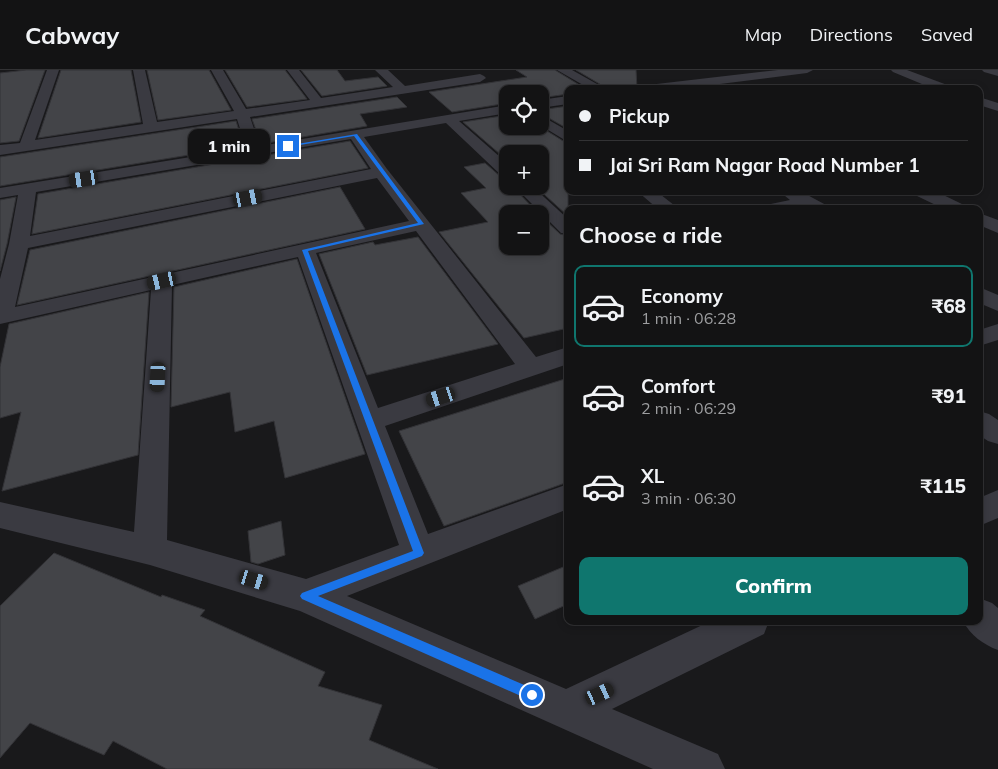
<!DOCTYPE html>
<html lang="en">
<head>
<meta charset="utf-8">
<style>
  :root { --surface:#131314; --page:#1c1c1d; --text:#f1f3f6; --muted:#9d9ea0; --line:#323234; --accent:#0f766e }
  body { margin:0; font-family:Mulish,sans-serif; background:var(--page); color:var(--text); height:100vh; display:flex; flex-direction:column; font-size:19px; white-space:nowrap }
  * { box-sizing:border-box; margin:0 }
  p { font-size:16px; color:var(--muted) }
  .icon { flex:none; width:28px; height:28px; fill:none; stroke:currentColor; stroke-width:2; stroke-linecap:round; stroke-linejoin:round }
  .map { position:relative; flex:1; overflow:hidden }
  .panel { position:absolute; left:564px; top:135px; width:419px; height:420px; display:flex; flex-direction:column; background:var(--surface); border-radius:10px; box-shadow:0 2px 8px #0003,0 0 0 1px var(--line) }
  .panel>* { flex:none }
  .guide { position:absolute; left:564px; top:15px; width:419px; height:110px; border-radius:10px; box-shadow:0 2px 8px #0003,0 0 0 1px var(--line); display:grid; align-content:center; height:110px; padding:0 15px; background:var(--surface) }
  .controls { position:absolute; left:499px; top:15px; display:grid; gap:10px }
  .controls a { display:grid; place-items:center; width:50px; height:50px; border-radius:10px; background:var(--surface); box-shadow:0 2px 8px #0003,0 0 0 1px var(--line); font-size:25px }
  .end { position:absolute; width:22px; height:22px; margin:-11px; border:6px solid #1a73e8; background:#fff; box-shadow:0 0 0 2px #fff }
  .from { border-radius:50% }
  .bubble { position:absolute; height:35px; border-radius:10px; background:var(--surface); box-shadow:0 2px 8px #0003,0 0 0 1px var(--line); font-size:16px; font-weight:800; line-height:35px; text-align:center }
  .car { position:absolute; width:15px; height:30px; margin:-15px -8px; border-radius:6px; box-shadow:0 0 4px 1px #0007; background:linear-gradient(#222 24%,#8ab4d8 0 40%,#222 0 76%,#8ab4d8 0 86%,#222 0) }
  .guide b { display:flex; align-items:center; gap:18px; height:48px; font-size:19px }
  .guide b+b { border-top:1px solid var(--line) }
  .guide i { width:12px; height:12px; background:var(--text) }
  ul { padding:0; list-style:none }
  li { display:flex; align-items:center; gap:15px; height:82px; margin:0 10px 8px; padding:0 5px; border:2px solid transparent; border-radius:10px }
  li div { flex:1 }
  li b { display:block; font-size:19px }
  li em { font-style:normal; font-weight:800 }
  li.current { border-color:var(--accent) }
  li>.icon { width:45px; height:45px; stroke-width:1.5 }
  h2 { padding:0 15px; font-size:22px; line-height:60px }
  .action { display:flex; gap:10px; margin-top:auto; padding:10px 15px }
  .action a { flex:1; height:58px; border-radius:10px; background:var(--accent); color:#fff; font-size:20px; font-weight:800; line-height:58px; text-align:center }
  header { display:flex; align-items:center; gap:30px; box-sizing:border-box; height:70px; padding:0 25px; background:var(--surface); border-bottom:1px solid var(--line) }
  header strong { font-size:24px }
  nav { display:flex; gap:28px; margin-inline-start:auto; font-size:18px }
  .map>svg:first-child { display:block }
  .building { fill:#434448; stroke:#333337 }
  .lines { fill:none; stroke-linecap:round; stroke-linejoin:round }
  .minor { fill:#3a3a41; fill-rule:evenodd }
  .route { fill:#1a73e8 }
</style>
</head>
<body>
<header>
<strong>Cabway</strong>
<nav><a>Map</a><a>Directions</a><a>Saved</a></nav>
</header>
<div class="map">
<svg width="998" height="699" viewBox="0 0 998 699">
  <rect width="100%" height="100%" fill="#19191b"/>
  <path class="building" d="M 26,0 L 45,0 L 19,71 L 0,73 L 0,3 Z
    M 61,0 L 131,0 L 141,52 L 38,68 Z
    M 147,0 L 209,0 L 231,40 L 158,50 Z
    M 225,0 L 285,0 L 307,29 L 247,37 Z
    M 301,0 L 337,0 L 345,11 L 378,7 L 387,16 L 322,26 Z
    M 516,0 L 555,0 L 586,19 L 568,19 L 568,24 L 540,28 L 540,24 L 508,24 L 508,33 L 452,42 L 429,22 L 527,7 Z
    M 576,0 L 636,0 L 637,19 L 608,19 Z
    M 397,27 L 407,37 L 360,44 L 367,56 L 261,74 L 252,49 Z
    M 568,36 L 568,59 L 540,43 L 540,40 Z
    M 508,45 L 508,56 L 539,56 L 568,74 L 568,146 L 535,116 L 540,116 L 540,84 L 508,84 L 508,91 L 463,52 Z
    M 236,51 L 244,76 L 0,116 L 0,87 Z
    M 350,71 L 368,98 L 32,164 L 38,124 Z
    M 485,93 L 501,107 L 508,110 L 508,116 L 512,116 L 539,144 L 508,144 L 508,176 L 540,176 L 540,145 L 560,164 L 568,166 L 568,258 L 524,268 L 439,162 L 488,152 L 461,123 L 486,118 L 464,97 Z
    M 340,117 L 365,159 L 17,235 L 30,180 Z
    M 16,127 L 7,174 L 0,201 L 0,130 Z
    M 418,167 L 498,274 L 367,305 L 319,184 L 373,172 L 375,175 Z
    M 297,189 L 365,384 L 285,408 L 274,351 L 235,362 L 230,322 L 171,337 L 174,217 Z
    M 149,222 L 138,385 L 2,421 L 21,342 L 0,348 L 0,297 L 9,254 Z
    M 568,308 L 568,412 L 444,456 L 399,361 Z
    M 281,451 L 285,485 L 258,494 L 251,492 L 248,461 Z
    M 54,483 L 161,527 L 162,525 L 205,540 L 200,546 L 325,602 L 318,616 L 382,635 L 369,670 L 438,699 L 167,699 L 113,671 L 104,685 L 30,653 L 0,688 L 0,536 Z
    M 568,495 L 568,534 L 535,549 L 518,516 Z"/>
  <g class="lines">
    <path class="minor" d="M 47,0 L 59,0 L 35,70 L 143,54 L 133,0 L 145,0 L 157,52 L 234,41 L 211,0 L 223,0 L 246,39 L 310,30 L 287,0 L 299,0 L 321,28 L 393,17 L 375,0 L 388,0 L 405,16 L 480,4 L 484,6 L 486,8 L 480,12 L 250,47 L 260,76 L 508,35 L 508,43 L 459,51 L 508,94 L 508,108 L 502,106 L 446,53 L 364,67 L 387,99 L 536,287 L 568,277 L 568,294 L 385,356 L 428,464 L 568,414 L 568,439 L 347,526 L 566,619 L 711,551 L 769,551 L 764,564 L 612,639 L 718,684 L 725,699 L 653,699 L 300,541 L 150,495 L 0,458 L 0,432 L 134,462 L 151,220 L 0,254 L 0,209 L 9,174 L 18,125 L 0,128 L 0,118 L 246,78 L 237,49 L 0,85 L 0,75 L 20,73 ZM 351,69 L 371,99 L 30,166 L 36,122 ZM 377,108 L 409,151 L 15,237 L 28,178 ZM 416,161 L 515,294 L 378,338 L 316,183 ZM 298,187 L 399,475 L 306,509 L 167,470 L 172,215 Z
      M 557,0 L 572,0 L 606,19 L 590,19 Z
      M 778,0 L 813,0 L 807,3 L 680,19 L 642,19 L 648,15 Z
      M 891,0 L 907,0 L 950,16 L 952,19 L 934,19 L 893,2 Z
      M 982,0 L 998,0 L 998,6 L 984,2 Z
      M 568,26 L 568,34 L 540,38 L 540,30 Z
      M 979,27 L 998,33 L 998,41 L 979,35 Z
      M 540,45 L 568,61 L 568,72 L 540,55 Z
      M 514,116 L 532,116 L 568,149 L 568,164 L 561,163 Z
      M 637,121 L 656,121 L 679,139 L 658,139 Z
      M 779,121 L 800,121 L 826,135 L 829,139 L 806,139 L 803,137 L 763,139 L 766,135 L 790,130 Z
      M 913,121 L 935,121 L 964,135 L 967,139 L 944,139 L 915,125 Z
      M 979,143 L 998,150 L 998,163 L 979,155 Z
      M 979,217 L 998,225 L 998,241 L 979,233 Z
      M 998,254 L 998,270 L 979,276 L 979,260 Z
      M 979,341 L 989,344 L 998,350 L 998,374 L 988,371 L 979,365 Z
      M 998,420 L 998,448 L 979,456 L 979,428 Z
      M 979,528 L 992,533 L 998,538 L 998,580 C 984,575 970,565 963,551 L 979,551 Z"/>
  </g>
  <path class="route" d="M 357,64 L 424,154 L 308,181 L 424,483 L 422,486 L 318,526 L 536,620 L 538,625 L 536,629 L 532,631 L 302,529 L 300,526 L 302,523 L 413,481 L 302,180 L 418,153 L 354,66 L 288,77 L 285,76 Z"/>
</svg>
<div class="controls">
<a><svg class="icon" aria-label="locate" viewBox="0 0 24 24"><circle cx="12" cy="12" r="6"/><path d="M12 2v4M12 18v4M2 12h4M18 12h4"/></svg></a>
<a>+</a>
<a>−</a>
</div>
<i class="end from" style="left:532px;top:625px"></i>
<i class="end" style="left:288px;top:76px"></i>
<div class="bubble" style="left:188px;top:59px;width:82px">1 min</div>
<i class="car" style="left:84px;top:109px;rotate:261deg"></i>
<i class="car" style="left:248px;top:128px;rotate:79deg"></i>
<i class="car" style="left:162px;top:211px;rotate:257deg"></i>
<i class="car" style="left:158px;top:307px;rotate:183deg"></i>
<i class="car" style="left:441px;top:327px;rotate:252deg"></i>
<i class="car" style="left:254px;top:510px;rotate:107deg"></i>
<i class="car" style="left:600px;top:624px;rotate:65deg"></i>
<div class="guide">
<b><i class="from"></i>Pickup</b>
<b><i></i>Jai Sri Ram Nagar Road Number 1</b>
</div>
<section class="panel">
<h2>Choose a ride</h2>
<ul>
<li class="current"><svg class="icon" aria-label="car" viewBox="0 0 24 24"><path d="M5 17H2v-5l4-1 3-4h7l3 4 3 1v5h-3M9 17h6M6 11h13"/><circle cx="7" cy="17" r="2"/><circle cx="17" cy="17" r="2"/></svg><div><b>Economy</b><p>1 min · 06:28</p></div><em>₹68</em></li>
<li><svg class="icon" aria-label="car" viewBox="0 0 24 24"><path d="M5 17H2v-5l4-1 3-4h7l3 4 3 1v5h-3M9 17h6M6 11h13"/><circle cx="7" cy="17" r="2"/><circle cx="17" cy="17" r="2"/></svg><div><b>Comfort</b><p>2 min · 06:29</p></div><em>₹91</em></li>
<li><svg class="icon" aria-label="car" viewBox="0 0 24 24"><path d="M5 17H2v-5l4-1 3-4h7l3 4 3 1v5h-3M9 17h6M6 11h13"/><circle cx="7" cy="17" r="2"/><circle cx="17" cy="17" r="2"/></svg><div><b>XL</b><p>3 min · 06:30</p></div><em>₹115</em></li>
</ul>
<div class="action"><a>Confirm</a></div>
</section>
</div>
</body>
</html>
